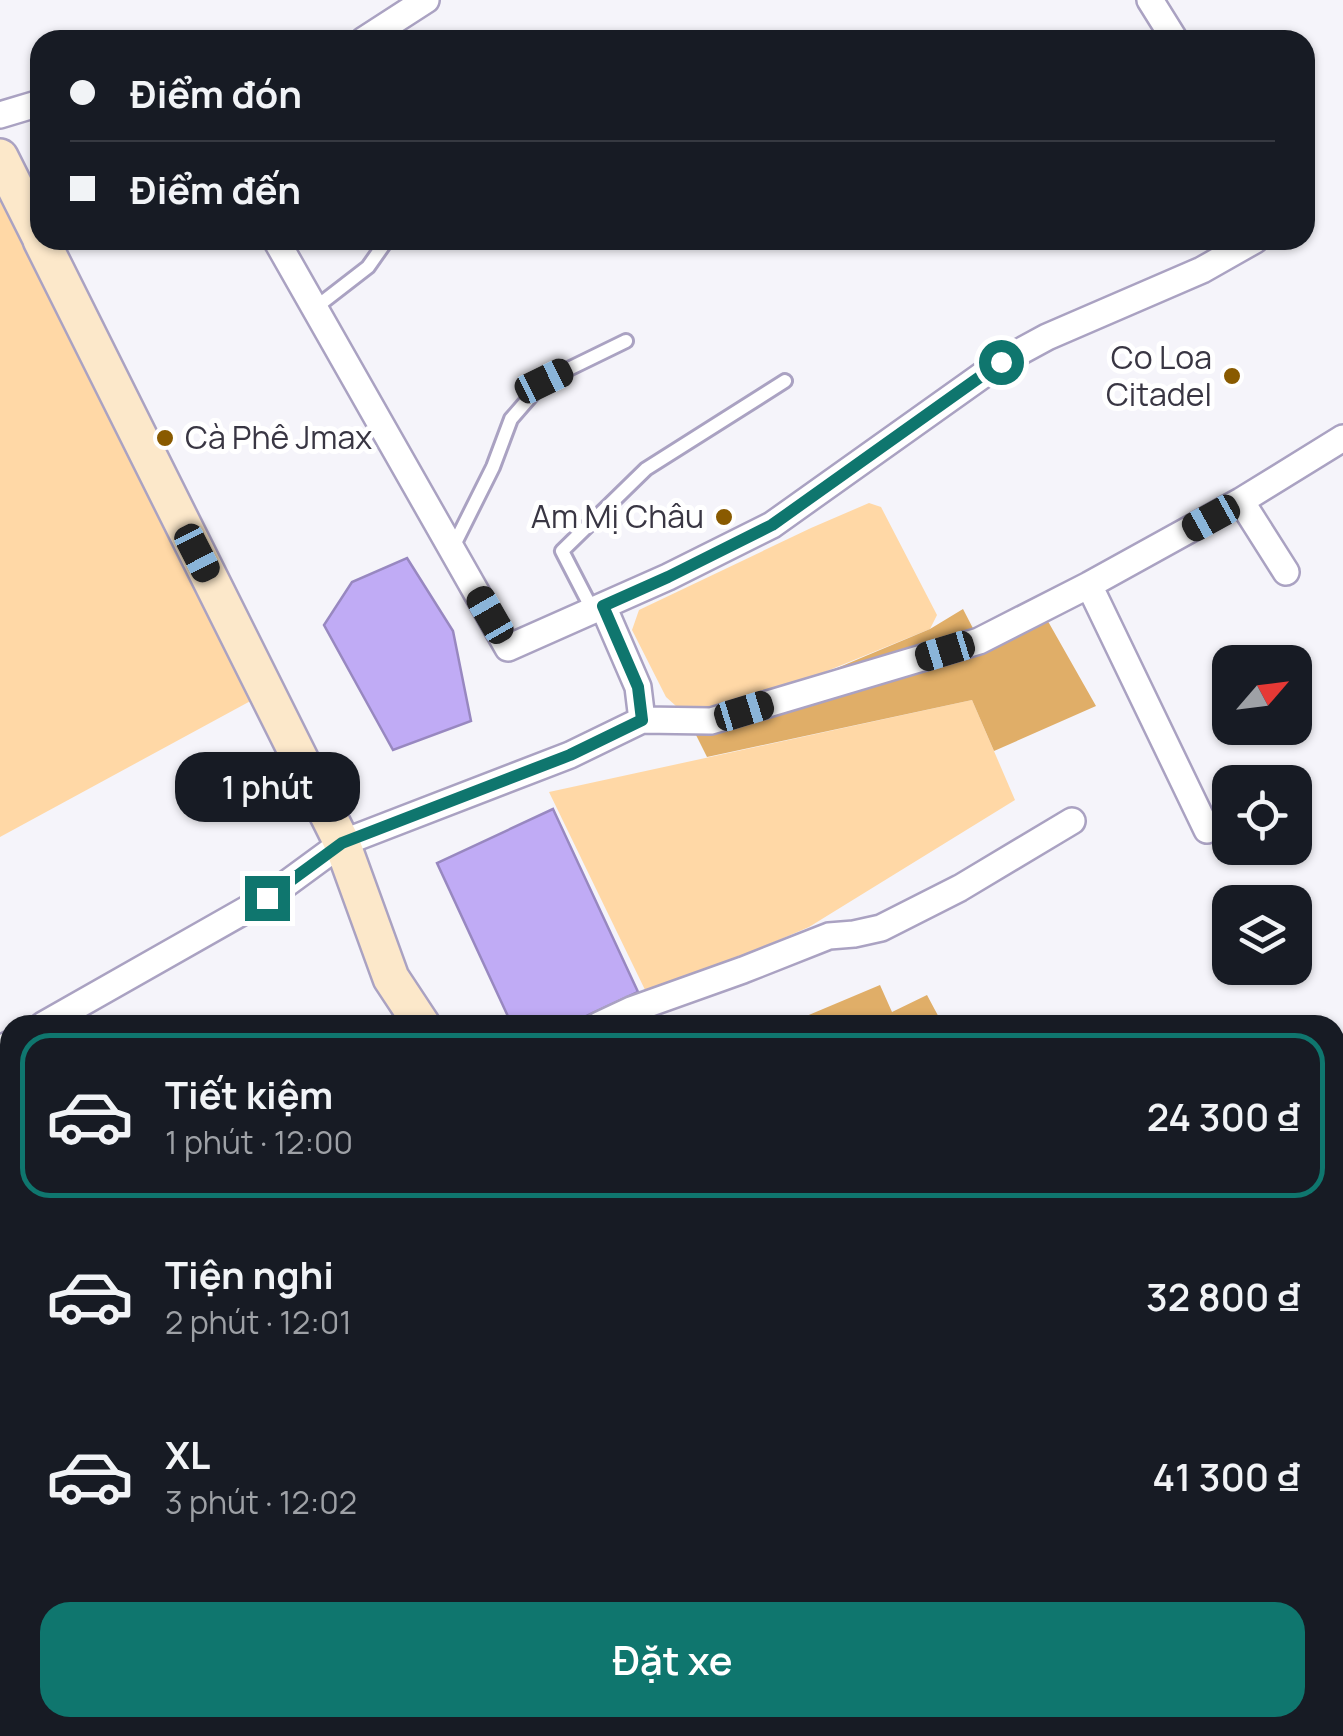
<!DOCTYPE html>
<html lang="vi">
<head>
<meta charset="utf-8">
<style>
  :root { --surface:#171b24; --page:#20242c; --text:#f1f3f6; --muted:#9ea1a6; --line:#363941; --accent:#0f766e }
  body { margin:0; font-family:Manrope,sans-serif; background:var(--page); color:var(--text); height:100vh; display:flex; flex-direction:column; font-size:38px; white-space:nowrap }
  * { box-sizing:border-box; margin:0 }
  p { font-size:32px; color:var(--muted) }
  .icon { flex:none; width:55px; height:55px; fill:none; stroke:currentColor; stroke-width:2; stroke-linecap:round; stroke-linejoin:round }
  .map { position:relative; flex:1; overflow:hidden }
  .side { position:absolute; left:0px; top:1015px; width:1345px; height:722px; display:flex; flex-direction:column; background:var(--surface); border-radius:30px 30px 0 0; box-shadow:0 2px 8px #0004 }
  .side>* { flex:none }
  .hud { position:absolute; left:30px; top:30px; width:1285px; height:220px; border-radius:30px; box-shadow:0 2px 8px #0004; display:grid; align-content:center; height:220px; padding:0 40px; background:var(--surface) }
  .needle { width:65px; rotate:62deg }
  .buttons { position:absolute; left:1212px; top:645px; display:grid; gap:20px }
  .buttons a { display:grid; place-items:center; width:100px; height:100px; border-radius:20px; background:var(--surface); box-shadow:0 2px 8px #0004; font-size:50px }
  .end { position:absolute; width:45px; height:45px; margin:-22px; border:12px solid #0f766e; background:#fff; box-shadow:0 0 0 5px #fff }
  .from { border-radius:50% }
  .bubble { position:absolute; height:70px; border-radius:30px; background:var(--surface); box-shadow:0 2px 8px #0004; font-size:32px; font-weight:600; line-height:70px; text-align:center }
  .car { position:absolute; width:30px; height:60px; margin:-30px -15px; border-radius:12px; box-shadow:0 0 8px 2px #0007; background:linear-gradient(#222 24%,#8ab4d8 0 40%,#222 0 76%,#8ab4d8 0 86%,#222 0) }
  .hud b { display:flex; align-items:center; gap:35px; height:95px; font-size:38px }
  .hud b+b { border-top:2px solid var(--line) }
  .hud i { width:25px; height:25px; background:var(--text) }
  ul { padding:18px 0 0; list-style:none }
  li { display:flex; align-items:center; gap:30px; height:165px; margin:0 20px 15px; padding:0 20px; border:5px solid transparent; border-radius:30px }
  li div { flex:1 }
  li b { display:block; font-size:38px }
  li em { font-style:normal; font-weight:600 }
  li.selected { border-color:var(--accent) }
  li>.icon { width:90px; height:90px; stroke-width:1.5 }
  .primary-button { display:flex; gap:20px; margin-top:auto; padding:20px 40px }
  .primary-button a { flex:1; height:115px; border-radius:30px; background:var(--accent); color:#fff; font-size:40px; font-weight:600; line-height:115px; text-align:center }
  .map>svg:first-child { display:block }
  .green { fill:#ffd8a6 }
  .forest { fill:#e0ae68 }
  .water { fill:#c0abf5; stroke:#9888c0; stroke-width:2.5 }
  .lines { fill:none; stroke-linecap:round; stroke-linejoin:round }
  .lane-casing { stroke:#aaa2c2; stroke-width:18 }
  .street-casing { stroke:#aaa2c2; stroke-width:30 }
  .secondary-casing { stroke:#aaa2c2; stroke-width:40 }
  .lane { stroke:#fff; stroke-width:12 }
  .street { stroke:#fff; stroke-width:25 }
  .secondary { stroke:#fce8ca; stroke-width:35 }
  .route { stroke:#0f766e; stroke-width:12 }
  .poi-dot { fill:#895a00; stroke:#fff; stroke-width:4 }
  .labels { text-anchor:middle; stroke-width:10; stroke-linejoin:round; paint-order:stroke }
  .poi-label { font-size:32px; fill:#393643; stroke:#fff; text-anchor:end }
</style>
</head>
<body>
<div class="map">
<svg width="1343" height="1736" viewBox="0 0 1343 1736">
  <rect width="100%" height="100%" fill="#f5f4fa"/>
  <path class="green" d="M 0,157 L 267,692 L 0,837 Z
    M 869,503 L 881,507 L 937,615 L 930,629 L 717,716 L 686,715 L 666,697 L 632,630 L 639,610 L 811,528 Z
    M 972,700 L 1015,800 L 809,927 L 648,996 L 549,792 Z
    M 360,1728 L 648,1728 L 638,1736 L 366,1736 Z"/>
  <path class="forest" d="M 963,609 L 979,640 L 1041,609 L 1096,706 L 994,751 L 972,700 L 707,757 L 686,715 L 711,721 L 930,629 Z
    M 880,985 L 892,1012 L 927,995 L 943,1025 L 785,1025 Z"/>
  <path class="water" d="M 407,558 L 453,631 L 471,721 L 393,750 L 324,625 L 352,582 Z
    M 553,809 L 638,992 L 567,1025 L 512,1025 L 437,863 Z
    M 10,1591 L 10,1728 L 233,1728 L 238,1736 L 0,1736 L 0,1597 Z
    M 1011,1728 L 1130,1728 L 1136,1736 L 1015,1736 Z"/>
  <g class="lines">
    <defs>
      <path id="lane" d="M 315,308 L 368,267 L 387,240
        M 453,547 L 493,467 L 511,419 L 544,381 L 626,341
        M 593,611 L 562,551 L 646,469 L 785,381"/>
      <path id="street" d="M 1150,0 L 1175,40
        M 364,40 L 426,0
        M 0,115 L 40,103
        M 276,240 L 508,648 L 668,577 L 772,525 L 1001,362 L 1047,337 L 1202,270 L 1255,240
        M 1241,501 L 1286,572
        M 1089,585 L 1207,830
        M 603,606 L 638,687 L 642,720
        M 43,1025 L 267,898 L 342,843 L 570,755 L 642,720 L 711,721 L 979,641 L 1089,585 L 1241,501 L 1343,438
        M 599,1025 L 631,1010 L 743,970 L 829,936 L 854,934 L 881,928 L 960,888 L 1072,821
        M 0,1049 L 10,1044
        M 1335,1209 L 1343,1205
        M 0,1264 L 10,1283
        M 0,1447 L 10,1441
        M 1335,1448 L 1343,1442
        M 1335,1477 L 1343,1492
        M 295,1728 L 301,1736"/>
      <path id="secondary" d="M 0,157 L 40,237
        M 41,240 L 342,843 L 391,978 L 422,1025
        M 869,1728 L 873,1736"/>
    </defs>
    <use href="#lane" class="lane-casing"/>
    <use href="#street" class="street-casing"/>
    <use href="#secondary" class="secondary-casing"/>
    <use href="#lane" class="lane"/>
    <use href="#street" class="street"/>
    <use href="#secondary" class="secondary"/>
  </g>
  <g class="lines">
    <path class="route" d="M 267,898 L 342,843 L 570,755 L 642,720 L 638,687 L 603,606 L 668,577 L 772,525 L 1001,362"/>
  </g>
  <g class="poi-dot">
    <circle cx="1232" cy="376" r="10"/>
    <circle cx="165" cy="438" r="10"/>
    <circle cx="724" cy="517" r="10"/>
  </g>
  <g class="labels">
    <g class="poi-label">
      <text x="1212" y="369">Co Loa<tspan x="1212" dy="37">Citadel</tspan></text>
      <text x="185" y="449" text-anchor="start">Cà Phê Jmax</text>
      <text x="704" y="528">Am Mị Châu</text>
    </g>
  </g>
</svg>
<div class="buttons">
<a><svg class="needle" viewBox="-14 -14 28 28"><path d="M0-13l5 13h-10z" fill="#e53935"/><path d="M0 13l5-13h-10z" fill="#9ea1a6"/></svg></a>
<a><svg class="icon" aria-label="locate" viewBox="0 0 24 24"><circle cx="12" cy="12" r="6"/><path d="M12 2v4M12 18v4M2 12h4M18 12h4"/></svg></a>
<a><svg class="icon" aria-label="layers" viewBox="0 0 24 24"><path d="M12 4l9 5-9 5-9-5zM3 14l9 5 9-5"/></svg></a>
</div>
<i class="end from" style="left:1001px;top:362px"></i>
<i class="end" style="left:267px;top:898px"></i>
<div class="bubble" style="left:175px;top:752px;width:185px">1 phút</div>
<i class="car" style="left:544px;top:381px;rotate:64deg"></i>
<i class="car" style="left:1211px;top:518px;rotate:241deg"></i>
<i class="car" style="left:197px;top:553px;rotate:153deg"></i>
<i class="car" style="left:490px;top:615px;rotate:330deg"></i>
<i class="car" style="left:945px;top:651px;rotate:253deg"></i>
<i class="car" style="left:744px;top:711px;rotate:73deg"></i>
<div class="hud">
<b><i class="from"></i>Điểm đón</b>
<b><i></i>Điểm đến</b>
</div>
<section class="side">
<ul>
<li class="selected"><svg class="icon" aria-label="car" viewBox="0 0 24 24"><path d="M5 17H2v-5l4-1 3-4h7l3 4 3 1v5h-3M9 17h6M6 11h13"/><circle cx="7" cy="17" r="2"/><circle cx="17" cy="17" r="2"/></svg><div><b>Tiết kiệm</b><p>1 phút · 12:00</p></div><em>24 300 ₫</em></li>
<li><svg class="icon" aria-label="car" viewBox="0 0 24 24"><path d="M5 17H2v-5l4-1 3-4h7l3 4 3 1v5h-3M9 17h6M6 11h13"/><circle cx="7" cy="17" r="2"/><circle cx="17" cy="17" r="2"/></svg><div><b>Tiện nghi</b><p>2 phút · 12:01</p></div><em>32 800 ₫</em></li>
<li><svg class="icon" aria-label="car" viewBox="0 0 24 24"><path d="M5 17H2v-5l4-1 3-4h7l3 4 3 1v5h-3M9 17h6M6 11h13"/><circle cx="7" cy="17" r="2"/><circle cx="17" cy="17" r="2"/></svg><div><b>XL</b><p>3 phút · 12:02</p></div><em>41 300 ₫</em></li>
</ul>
<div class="primary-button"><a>Đặt xe</a></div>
</section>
</div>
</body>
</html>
